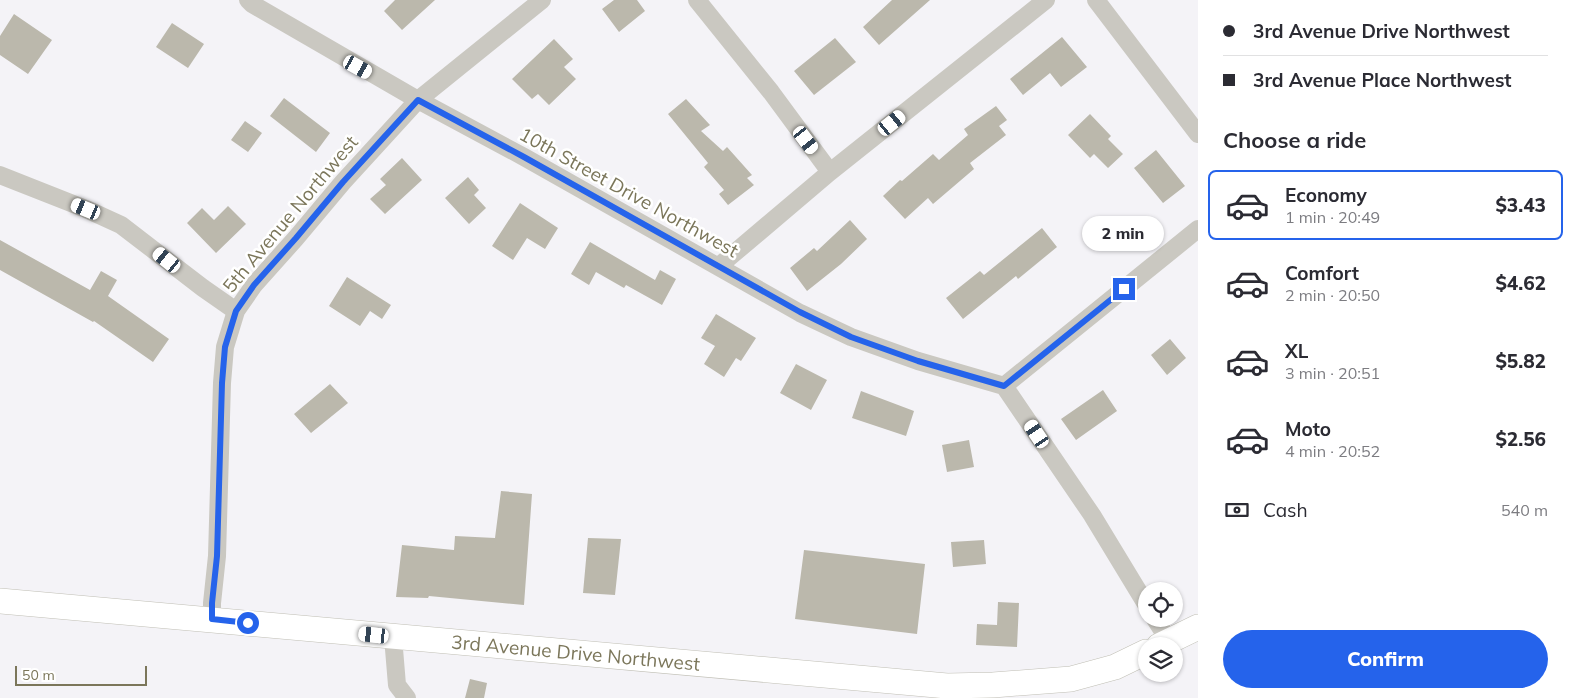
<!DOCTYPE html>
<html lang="en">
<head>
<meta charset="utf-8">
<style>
  :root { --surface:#fff; --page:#f7f7f7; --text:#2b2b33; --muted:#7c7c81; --line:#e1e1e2; --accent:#2563eb }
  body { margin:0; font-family:Mulish,sans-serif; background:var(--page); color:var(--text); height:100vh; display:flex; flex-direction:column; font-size:19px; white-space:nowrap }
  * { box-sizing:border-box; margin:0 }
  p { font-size:16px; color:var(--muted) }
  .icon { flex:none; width:28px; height:28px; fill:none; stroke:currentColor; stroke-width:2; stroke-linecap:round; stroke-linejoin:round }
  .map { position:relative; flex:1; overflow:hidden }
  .drawer { display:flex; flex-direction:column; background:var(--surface); width:375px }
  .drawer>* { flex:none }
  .top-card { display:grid; align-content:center; height:110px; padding:0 25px; background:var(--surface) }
  .buttons { position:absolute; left:1138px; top:582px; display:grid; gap:10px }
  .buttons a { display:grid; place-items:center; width:45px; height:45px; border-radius:50%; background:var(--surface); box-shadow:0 1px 4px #0004; font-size:25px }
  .scale { position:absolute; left:15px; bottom:12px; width:132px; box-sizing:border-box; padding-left:5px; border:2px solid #7b765a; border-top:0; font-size:14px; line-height:18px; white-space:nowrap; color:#7b765a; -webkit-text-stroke:4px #fff; paint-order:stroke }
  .end { position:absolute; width:22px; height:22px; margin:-11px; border:6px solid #2563eb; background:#fff; box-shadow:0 0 0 2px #fff }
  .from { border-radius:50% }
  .bubble { position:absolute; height:35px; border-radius:18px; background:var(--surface); box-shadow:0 1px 4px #0004; font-size:16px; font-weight:800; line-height:35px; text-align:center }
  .car { position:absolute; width:15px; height:30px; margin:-15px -8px; border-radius:6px; box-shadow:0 0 4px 1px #0007; background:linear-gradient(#fff 24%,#345 0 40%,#fff 0 76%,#345 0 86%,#fff 0) }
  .top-card b { display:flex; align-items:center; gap:18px; height:48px; font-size:19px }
  .top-card b+b { border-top:1px solid var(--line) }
  .top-card i { width:12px; height:12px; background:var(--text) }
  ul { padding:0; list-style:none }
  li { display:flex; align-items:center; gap:15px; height:70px; margin:0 10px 8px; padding:0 15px; border:2px solid transparent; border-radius:8px }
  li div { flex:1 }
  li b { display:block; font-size:19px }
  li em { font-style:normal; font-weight:800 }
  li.selected { border-color:var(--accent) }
  li>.icon { width:45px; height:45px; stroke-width:1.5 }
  h2 { padding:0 25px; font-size:22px; line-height:60px }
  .pay { display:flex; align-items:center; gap:12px; height:55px; padding:0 25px; font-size:19px }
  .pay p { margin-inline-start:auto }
  .action { display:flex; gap:10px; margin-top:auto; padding:10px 25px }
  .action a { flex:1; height:58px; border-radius:30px; background:var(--accent); color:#fff; font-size:20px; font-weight:800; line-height:58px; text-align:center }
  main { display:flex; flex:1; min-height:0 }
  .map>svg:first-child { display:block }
  .building { fill:#bbb8ac }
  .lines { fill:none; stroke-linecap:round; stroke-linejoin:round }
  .secondary-casing { stroke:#c0bfb5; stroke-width:26 }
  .street { stroke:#cac8c1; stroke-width:18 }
  .secondary { stroke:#fff; stroke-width:25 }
  .route { stroke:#2563eb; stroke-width:6 }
  .labels { text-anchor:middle; stroke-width:5; stroke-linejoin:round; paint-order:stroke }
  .street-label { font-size:19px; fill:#7b765a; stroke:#fff }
</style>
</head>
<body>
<main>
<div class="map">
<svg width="1198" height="698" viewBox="0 0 1198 698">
  <rect width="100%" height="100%" fill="#f4f3f7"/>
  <path class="building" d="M 395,0 L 435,0 L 402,30 L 384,11 Z
    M 614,0 L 637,0 L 645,11 L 619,32 L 602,9 Z
    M 892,0 L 930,0 L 879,45 L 863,27 Z
    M 14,14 L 52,40 L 28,74 L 0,55 L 0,36 Z
    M 172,23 L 204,44 L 188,68 L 156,47 Z
    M 1062,37 L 1087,67 L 1061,87 L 1050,73 L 1023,95 L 1010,79 Z
    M 835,38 L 856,62 L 814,95 L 794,71 Z
    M 554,39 L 573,59 L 564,67 L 576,79 L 549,105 L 538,94 L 532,99 L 512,79 Z
    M 284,98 L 330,133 L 316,152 L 270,116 Z
    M 686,99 L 710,125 L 701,131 L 723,151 L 727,147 L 752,175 L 747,178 L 754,185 L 728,205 L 719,194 L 724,190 L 704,167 L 708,163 L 668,114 Z
    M 996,106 L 1007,120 L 999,126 L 1006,135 L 970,163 L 974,169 L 933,204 L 928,198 L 905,219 L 883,196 L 900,180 L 902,181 L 933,154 L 939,160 L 968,135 L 964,129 Z
    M 1090,114 L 1111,136 L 1108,139 L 1123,154 L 1108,168 L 1094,154 L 1090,158 L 1068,135 Z
    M 245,121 L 262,133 L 248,152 L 231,140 Z
    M 1156,150 L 1185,186 L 1163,203 L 1134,168 Z
    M 402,158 L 422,180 L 385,214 L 370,199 L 386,185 L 380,179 Z
    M 468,177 L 479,190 L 474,195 L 486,208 L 469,224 L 445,198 Z
    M 520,203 L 558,228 L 545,249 L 527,238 L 513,260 L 492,246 Z
    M 228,206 L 246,224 L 216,253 L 187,223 L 202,208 L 214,220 Z
    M 850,220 L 867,239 L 841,264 L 807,291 L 790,268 L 814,248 L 817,251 Z
    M 1042,228 L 1057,247 L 1018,279 L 1016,276 L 963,319 L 946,298 L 980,271 L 984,275 Z
    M 0,240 L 90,290 L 101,271 L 117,280 L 108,296 L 169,339 L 153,362 L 94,321 L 93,322 L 0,270 Z
    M 590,242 L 655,280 L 660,270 L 676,279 L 662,305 L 626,285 L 624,288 L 596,272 L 589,285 L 571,274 Z
    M 347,277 L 391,305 L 382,319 L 370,311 L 360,326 L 329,306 Z
    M 716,314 L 756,338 L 741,361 L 736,358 L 724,377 L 704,364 L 715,346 L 701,338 Z
    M 1170,339 L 1186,358 L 1167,375 L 1151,355 Z
    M 796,364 L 827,380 L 811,410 L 780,393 Z
    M 330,384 L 348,403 L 311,433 L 294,414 Z
    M 1103,390 L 1117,411 L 1076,440 L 1061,419 Z
    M 861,391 L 914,411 L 906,436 L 852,418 Z
    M 969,440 L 974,467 L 947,472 L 942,445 Z
    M 501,491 L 532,494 L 524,605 L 429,596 L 428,598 L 396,597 L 402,545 L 454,550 L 455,536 L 495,538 Z
    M 588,538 L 621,539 L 615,595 L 583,593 Z
    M 984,540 L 986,564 L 953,567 L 951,542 Z
    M 804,550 L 925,564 L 917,634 L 795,619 Z
    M 998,602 L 1019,603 L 1017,647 L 976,645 L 977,624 L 997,625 Z
    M 470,679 L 487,683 L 484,698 L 465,698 Z"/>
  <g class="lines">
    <defs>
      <g id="secondary">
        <path id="s1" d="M 0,601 L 947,686 L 993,685 L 1071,679 L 1115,667 L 1146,652"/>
        <path d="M 1159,646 L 1198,627"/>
      </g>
    </defs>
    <use href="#secondary" class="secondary-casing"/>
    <path class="street" d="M 248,0 L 252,4 L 418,100 L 524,157 L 800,313 L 851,337 L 918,361 L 1004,386
      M 697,0 L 771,92 L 830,172
      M 1096,0 L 1198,134
      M 0,175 L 86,209 L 121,225 L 203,288 L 236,311
      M 719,266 L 830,172 L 1046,0
      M 1004,386 L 1092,515 L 1146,604
      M 1004,386 L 1198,229
      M 212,619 L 212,603 L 217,556 L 222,383 L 225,347 L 236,311 L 254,285 L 296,238 L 343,182 L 418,100 L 542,0
      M 1155,619 L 1169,641
      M 393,637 L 397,685 L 407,698"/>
    <use href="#secondary" class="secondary"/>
  </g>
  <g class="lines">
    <path class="route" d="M 248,623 L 212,619 L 212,603 L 217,556 L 222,383 L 225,347 L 236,311 L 254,285 L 296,238 L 343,182 L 418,100 L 524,157 L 800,312 L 851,337 L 918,361 L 1004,386 L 1124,289"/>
  </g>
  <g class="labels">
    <g class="street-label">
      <text transform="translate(629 192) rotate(29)" y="7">10th Street Drive Northwest</text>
      <text transform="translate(290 214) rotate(-50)" y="7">5th Avenue Northwest</text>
      <text dy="7" stroke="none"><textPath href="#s1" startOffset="578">3rd Avenue Drive Northwest</textPath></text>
    </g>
  </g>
</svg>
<div class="buttons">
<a><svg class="icon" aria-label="locate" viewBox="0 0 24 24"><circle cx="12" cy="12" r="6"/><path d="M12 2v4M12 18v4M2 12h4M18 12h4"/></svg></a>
<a><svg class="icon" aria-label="layers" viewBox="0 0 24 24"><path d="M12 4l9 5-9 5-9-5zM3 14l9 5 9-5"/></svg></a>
</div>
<div class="scale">50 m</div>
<i class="end from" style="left:248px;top:623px"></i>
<i class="end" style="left:1124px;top:289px"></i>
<div class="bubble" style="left:1082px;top:216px;width:82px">2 min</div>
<i class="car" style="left:358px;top:67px;rotate:119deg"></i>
<i class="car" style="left:892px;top:123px;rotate:51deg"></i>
<i class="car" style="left:806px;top:140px;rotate:143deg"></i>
<i class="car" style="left:86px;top:209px;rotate:292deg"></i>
<i class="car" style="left:167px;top:260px;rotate:309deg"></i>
<i class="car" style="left:1037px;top:434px;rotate:326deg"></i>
<i class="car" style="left:374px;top:635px;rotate:276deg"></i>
</div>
<section class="drawer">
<div class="top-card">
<b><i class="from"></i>3rd Avenue Drive Northwest</b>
<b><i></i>3rd Avenue Place Northwest</b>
</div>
<h2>Choose a ride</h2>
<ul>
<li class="selected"><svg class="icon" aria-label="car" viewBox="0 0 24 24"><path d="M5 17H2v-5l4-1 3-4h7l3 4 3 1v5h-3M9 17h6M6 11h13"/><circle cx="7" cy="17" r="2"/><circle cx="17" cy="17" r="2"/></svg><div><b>Economy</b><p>1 min · 20:49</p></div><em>$3.43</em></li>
<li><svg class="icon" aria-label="car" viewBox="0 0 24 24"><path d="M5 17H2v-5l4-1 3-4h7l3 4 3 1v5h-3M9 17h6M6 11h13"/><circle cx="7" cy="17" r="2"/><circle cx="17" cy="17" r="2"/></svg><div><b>Comfort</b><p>2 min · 20:50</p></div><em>$4.62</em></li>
<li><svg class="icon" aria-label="car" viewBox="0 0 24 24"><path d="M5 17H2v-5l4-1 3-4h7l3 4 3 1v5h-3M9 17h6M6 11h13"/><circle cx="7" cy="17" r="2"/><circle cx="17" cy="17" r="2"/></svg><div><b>XL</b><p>3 min · 20:51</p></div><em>$5.82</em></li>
<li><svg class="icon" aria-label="car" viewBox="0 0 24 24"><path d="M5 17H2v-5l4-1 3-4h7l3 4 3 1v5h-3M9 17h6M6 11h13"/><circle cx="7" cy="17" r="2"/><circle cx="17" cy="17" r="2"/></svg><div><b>Moto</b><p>4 min · 20:52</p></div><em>$2.56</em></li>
</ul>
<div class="pay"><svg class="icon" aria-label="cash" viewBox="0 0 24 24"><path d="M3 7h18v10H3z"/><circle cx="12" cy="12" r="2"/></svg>Cash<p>540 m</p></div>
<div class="action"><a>Confirm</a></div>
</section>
</main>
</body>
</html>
